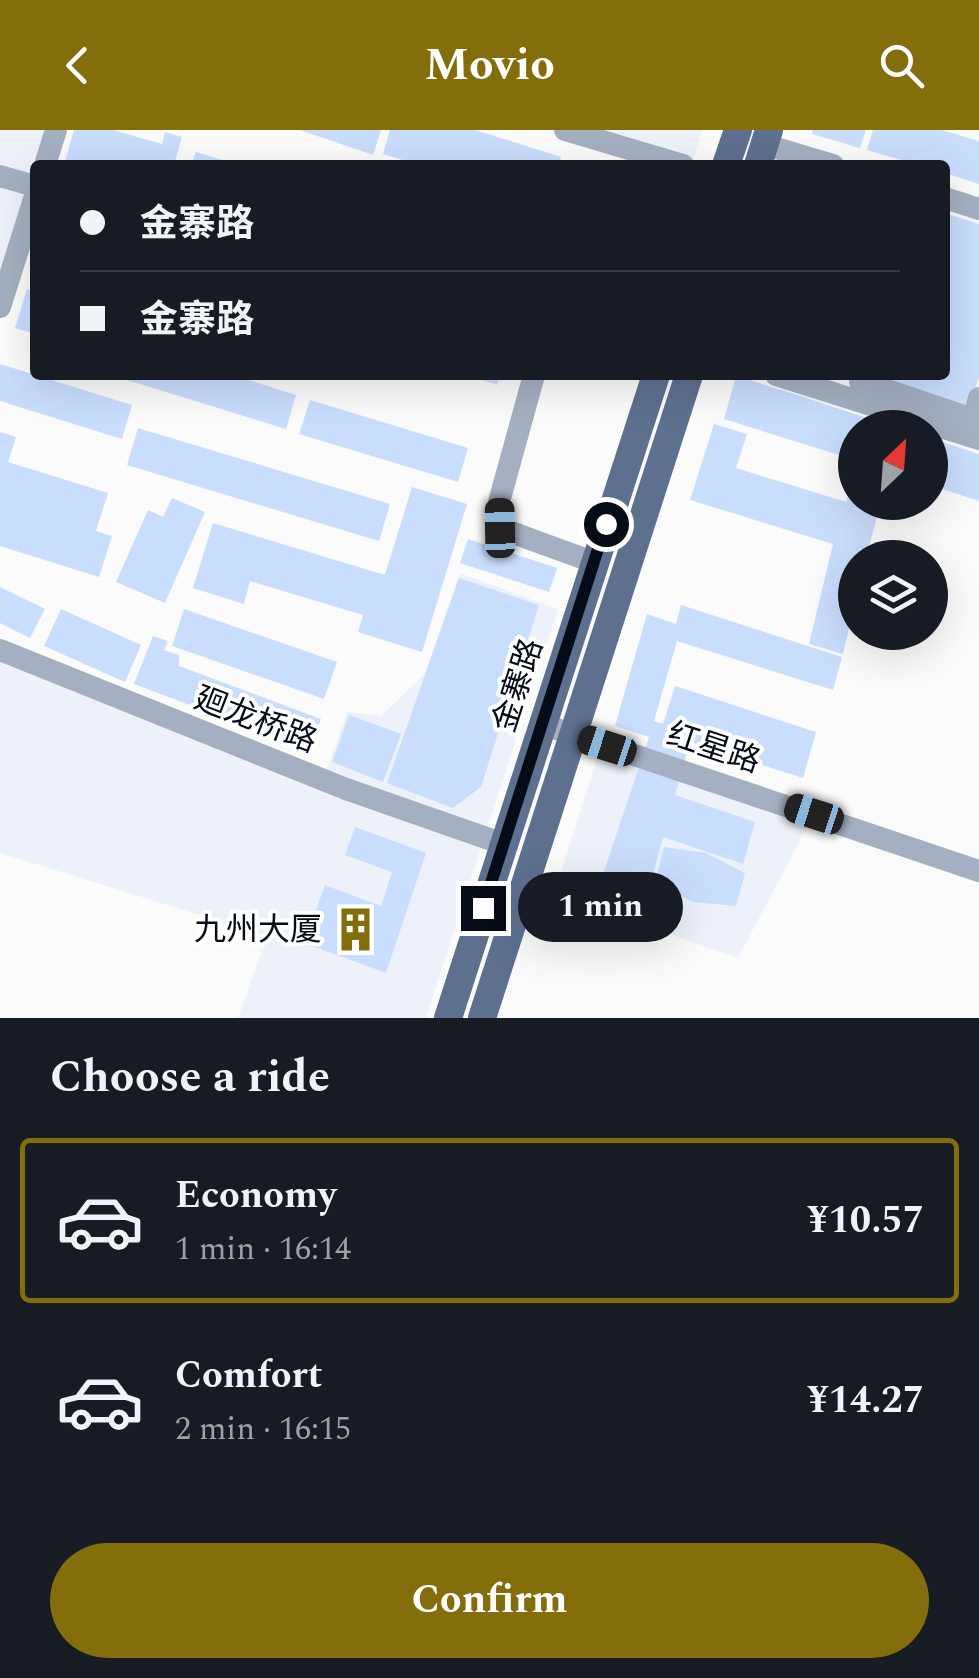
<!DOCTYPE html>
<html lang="en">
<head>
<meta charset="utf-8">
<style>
  :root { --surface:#171b24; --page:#242831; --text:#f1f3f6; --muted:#9ea1a6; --line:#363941; --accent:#846e0c }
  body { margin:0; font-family:Spectral,"Noto Sans SC",serif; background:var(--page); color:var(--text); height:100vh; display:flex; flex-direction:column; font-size:38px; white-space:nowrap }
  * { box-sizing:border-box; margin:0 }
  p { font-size:32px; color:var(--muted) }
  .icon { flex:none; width:55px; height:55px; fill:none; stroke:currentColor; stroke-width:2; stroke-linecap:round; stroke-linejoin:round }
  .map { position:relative; height:888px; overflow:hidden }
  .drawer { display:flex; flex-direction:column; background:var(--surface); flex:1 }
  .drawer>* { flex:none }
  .guide { position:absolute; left:30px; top:30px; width:920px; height:220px; border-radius:10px; box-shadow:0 10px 40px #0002; display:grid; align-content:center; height:220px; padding:0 50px; background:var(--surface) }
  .needle { width:65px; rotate:25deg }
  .controls { position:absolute; left:838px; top:280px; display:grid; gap:20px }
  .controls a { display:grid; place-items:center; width:110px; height:110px; border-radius:50%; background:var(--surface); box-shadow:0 10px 40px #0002; font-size:50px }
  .end { position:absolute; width:45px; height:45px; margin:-22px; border:12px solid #060c17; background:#fff; box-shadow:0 0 0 5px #fff }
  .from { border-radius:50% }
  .bubble { position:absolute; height:70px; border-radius:35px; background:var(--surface); box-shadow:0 10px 40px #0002; font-size:32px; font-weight:700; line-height:70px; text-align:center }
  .car { position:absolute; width:30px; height:60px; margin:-30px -15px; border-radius:12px; box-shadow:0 0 8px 2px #0007; background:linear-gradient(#222 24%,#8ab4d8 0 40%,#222 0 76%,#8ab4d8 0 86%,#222 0) }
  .guide b { display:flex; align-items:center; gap:35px; height:95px; font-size:38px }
  .guide b+b { border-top:2px solid var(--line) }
  .guide i { width:25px; height:25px; background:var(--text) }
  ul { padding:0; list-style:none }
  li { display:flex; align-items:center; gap:30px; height:165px; margin:0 20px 15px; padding:0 30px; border:5px solid transparent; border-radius:10px }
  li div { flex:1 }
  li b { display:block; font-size:38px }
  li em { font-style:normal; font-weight:700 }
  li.current { border-color:var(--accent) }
  li>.icon { width:90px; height:90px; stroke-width:1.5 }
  h2 { padding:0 50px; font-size:45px; line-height:120px }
  .primary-button { display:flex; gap:20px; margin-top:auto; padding:20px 50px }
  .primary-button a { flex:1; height:115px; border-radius:60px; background:var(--accent); color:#fff; font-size:40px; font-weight:700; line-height:115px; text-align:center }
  header { display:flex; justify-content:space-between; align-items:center; height:130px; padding:0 50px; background:var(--accent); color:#fff; font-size:45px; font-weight:700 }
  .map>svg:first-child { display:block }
  .built { fill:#edf2fa }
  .building { fill:#c9ddfd }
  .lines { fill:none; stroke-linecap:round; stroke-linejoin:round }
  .minor { stroke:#a4afc1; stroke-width:22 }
  .major { stroke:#5d708e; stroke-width:28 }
  .minor-bridge { stroke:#a4afc1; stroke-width:22 }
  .route { stroke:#060c17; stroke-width:12 }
  .labels { text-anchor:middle; stroke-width:8; stroke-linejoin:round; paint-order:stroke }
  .street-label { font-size:32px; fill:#060c17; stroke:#fff }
  .poi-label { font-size:32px; fill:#060c17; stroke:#fff; text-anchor:end }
</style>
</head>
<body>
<header><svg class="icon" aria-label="back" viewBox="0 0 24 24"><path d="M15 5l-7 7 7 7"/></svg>Movio<svg class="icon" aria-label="search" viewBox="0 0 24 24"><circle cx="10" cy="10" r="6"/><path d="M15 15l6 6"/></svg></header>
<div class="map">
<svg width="979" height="888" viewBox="0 0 979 888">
  <rect width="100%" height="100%" fill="#fbfbfb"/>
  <path class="built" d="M 0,0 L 56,0 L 35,35 L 35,66 L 0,177 Z
    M 565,0 L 702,0 L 693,32 Z
    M 460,443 L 558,479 L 426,888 L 238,888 L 267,806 L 0,723 L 0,520 L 323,650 L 347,582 L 381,586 L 424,545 Z
    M 599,622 L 814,684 L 738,828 L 554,764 Z"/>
  <path class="building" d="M 74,0 L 113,0 L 162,14 L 165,2 L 182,7 L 174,35 L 64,35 Z
    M 300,0 L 381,0 L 373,25 Z
    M 390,0 L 475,0 L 561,27 L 559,35 L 419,35 L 383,24 Z
    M 813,0 L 866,0 L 860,18 L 812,4 Z
    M 873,0 L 942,0 L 979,11 L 979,54 L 945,43 L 945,35 L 918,35 L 867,20 Z
    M 196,22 L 236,34 L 235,35 L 191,35 Z
    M 945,83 L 979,94 L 979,246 L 967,291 L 873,245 L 945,245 Z
    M 27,159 L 35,162 L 35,204 L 15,198 Z
    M 0,234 L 132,275 L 122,309 L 0,271 Z
    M 233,245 L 296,265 L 286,299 L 114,246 Z
    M 468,245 L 500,245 L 497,255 Z
    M 736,246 L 801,266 L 896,298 L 855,298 L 855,330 L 724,289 Z
    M 310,270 L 468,318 L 458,352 L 299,304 Z
    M 714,294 L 747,304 L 736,338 L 846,372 L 855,345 L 855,372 L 881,372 L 866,428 L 855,428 L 855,473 L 843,524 L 809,514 L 833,414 L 690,370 Z
    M 138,298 L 390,374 L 379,411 L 127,335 Z
    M 0,302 L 16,307 L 8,332 L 108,363 L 96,401 L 112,406 L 99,447 L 0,416 Z
    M 930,308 L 979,324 L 979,371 L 930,355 Z
    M 412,357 L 467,374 L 422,522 L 358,502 L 363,485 L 250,451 L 244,474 L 193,458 L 213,393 L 385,445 Z
    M 172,368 L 205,382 L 165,473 L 116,452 L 148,380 L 163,387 Z
    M 468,409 L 557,438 L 549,462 L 460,433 Z
    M 459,448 L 539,475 L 481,657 L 453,678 L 387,653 Z
    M 0,457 L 45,479 L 30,508 L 0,493 Z
    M 681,475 L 842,527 L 833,560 L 677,511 L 654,591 L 663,594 L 675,556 L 816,602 L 803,648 L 690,612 L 675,665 L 755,692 L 743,734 L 663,707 L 643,781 L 596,765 L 649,607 L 615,596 L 647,484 L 676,494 Z
    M 61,479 L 141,515 L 125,552 L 44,516 Z
    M 184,479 L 337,532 L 324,569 L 172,516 Z
    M 153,506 L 168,511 L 164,520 L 179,525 L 179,536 L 321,589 L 309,620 L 134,554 Z
    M 349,585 L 401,604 L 383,652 L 332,632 Z
    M 355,697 L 426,723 L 386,843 L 304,813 L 325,755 L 381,776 L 392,742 L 345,725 Z
    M 664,717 L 706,723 L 745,743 L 736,776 L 693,772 L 655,752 Z"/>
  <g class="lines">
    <path class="minor" d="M 565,0 L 683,35
      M 776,18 L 833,35
      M 45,35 L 56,0
      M 0,46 L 35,56
      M 945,68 L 979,79
      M 0,177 L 35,66
      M 534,245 L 499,372 L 500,398 L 593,432
      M 776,245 L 979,309
      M 969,306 L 979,268
      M 0,520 L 346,659 L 492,710
      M 542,594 L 979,741"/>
    <path class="major" d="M 726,35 L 738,0
      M 758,35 L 769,0
      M 448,888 L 656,245
      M 482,888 L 689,245"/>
    <path class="minor-bridge" d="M 860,251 L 979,291"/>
  </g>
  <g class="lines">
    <path class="route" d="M 483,778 L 606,394"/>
  </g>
  <defs>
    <symbol id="building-bare" viewBox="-9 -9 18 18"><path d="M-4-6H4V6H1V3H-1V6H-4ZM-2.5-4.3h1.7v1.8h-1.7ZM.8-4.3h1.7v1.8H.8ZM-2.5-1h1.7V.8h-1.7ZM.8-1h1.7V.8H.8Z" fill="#846e0c" stroke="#fff" stroke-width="2.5" paint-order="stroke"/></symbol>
  </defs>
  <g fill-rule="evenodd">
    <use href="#building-bare" x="324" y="768" width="63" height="63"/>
  </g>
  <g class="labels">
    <g class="street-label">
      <text transform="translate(517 555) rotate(-72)" y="11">金寨路</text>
      <text transform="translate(256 589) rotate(21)" y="11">廻龙桥路</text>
      <text transform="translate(714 617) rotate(18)" y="11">红星路</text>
    </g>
    <g class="poi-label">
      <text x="322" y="810">九州大厦</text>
    </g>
  </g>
</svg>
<div class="controls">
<a><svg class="needle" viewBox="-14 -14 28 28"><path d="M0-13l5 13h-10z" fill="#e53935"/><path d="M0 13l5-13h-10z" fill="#9ea1a6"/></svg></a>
<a><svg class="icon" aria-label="layers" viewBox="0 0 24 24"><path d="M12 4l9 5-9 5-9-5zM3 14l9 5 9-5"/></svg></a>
</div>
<i class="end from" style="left:606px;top:394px"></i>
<i class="end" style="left:483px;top:778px"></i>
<div class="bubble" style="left:518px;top:742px;width:165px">1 min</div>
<i class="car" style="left:500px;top:398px;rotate:359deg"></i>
<i class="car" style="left:607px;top:616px;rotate:288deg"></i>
<i class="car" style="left:814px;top:684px;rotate:288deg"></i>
<div class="guide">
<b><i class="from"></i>金寨路</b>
<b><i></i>金寨路</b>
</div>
</div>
<section class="drawer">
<h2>Choose a ride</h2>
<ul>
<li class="current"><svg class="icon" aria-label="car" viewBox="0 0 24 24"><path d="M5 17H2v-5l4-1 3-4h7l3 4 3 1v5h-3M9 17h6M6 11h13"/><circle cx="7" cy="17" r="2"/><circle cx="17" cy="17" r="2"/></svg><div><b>Economy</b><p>1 min · 16:14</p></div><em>¥10.57</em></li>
<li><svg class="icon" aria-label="car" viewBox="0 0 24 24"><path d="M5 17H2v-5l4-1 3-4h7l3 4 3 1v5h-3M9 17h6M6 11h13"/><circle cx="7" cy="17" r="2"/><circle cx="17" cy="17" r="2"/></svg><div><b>Comfort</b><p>2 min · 16:15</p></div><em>¥14.27</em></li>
</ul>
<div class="primary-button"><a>Confirm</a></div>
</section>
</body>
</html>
